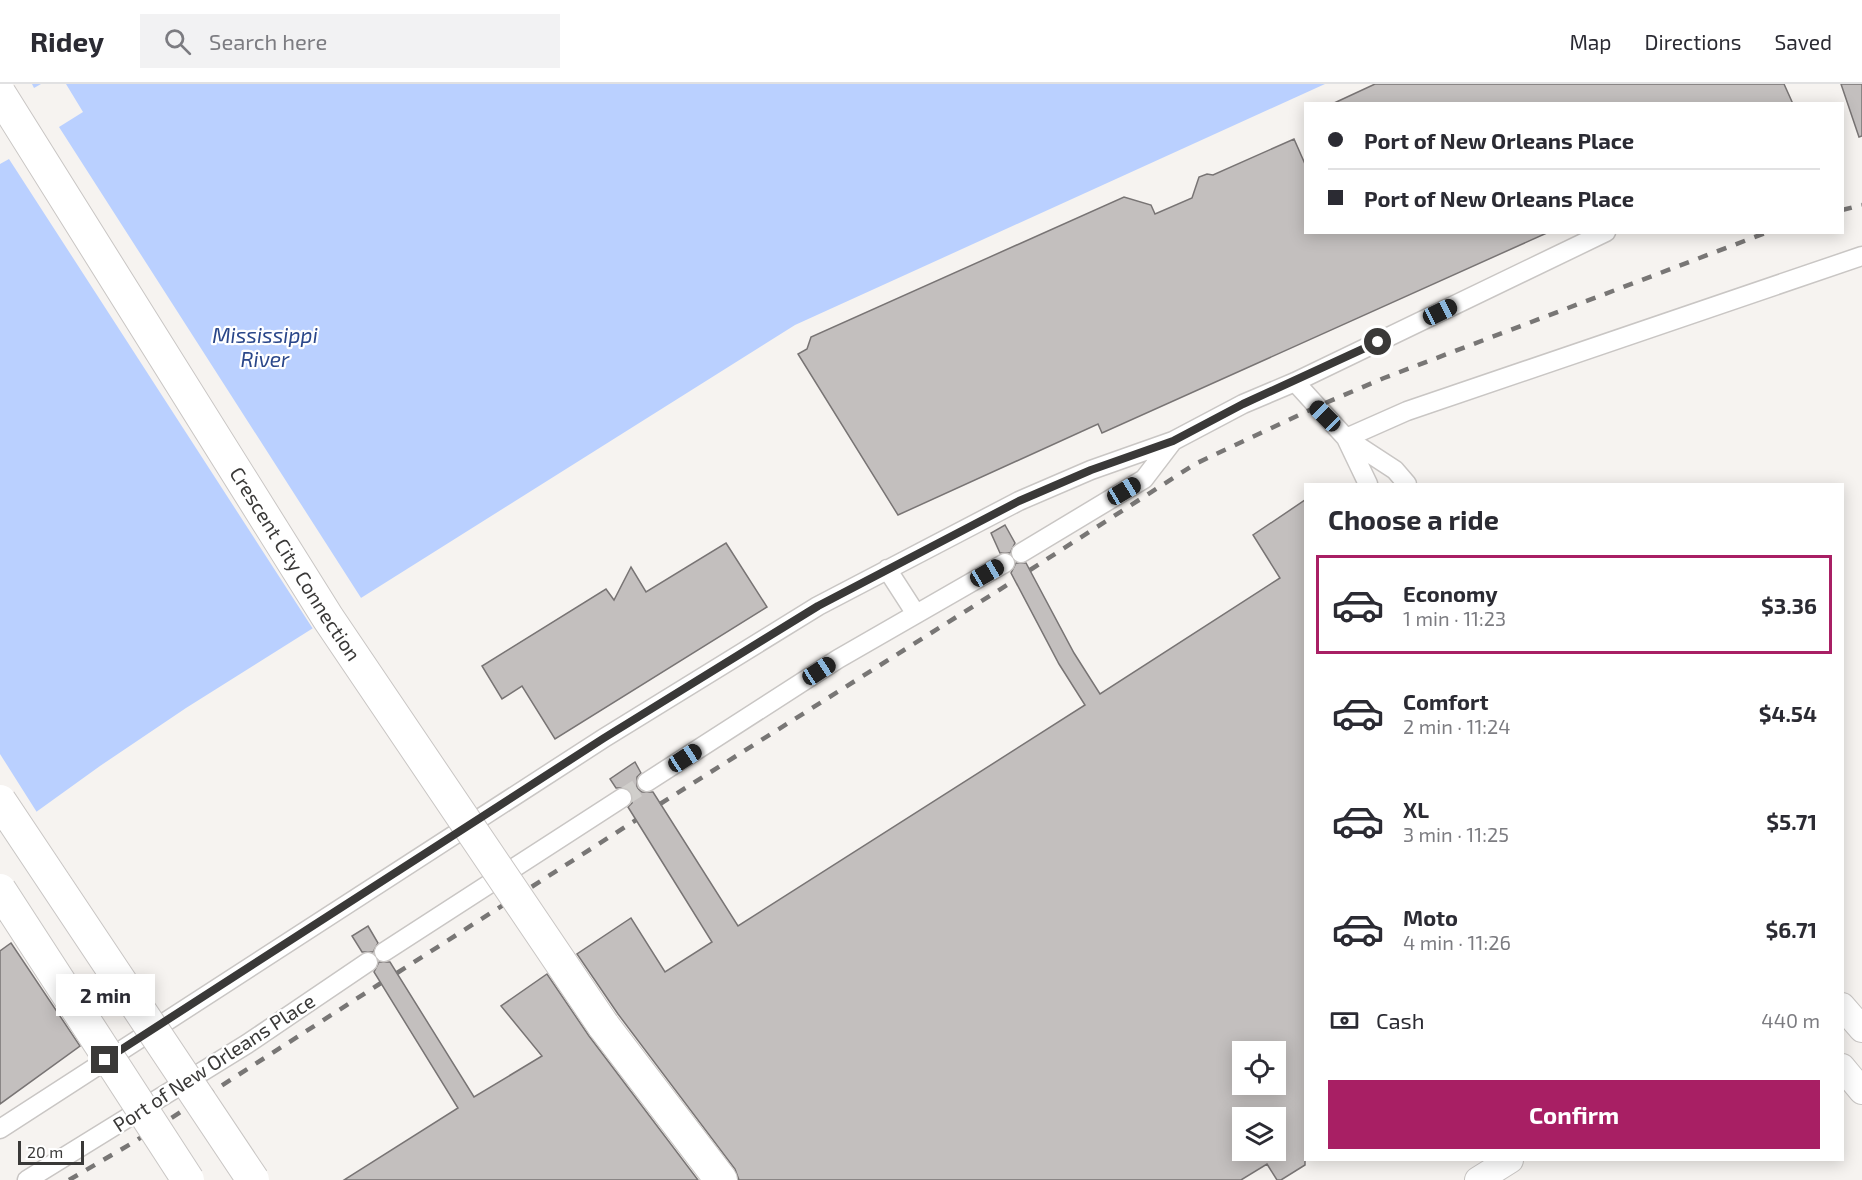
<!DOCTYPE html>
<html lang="en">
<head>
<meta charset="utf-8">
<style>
  :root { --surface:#fff; --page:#f2f2f3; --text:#2b2b33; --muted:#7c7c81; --line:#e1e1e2; --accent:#a81f64 }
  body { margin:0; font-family:"Exo 2",sans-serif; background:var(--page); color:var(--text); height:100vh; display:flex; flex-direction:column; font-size:22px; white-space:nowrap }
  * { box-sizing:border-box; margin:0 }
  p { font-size:20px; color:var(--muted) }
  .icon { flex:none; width:33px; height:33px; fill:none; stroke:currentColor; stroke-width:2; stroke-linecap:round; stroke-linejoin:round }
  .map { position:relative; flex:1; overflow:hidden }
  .side { position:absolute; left:1304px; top:399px; width:540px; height:678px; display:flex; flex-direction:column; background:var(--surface); border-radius:0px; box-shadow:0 3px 15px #0003 }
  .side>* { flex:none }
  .hud { position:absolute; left:1304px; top:18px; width:540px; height:132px; border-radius:0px; box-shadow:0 3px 15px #0003; display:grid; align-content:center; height:132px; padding:0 24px; background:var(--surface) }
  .buttons { position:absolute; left:1232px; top:957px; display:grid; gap:12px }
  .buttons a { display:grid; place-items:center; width:54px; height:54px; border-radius:0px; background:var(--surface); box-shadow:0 3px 15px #0003; font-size:30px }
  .scale { position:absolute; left:18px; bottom:15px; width:66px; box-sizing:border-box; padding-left:6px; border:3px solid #3a3938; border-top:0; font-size:16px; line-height:21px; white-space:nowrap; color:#3a3938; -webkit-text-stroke:4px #fff; paint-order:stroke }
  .end { position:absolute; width:27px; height:27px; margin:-14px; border:8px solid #3a3938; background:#fff; box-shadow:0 0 0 3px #fff }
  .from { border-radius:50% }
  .bubble { position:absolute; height:42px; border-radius:0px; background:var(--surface); box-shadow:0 3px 15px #0003; font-size:20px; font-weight:700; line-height:42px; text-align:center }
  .car { position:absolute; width:18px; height:36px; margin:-18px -9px; border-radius:8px; box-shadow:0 0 4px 2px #0007; background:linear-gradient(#222 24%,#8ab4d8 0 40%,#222 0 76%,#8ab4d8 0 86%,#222 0) }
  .hud b { display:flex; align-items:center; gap:21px; height:57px; font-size:22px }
  .hud b+b { border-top:2px solid var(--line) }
  .hud i { width:15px; height:15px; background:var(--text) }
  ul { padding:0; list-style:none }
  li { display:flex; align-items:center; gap:18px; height:99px; margin:0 12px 9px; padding:0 12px; border:3px solid transparent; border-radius:0px }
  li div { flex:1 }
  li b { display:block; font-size:22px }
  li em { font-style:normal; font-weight:700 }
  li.selected { border-color:var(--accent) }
  li>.icon { width:54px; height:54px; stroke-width:1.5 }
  h2 { padding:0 24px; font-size:27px; line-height:72px }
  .pay { display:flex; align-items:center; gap:15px; height:66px; padding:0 24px; font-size:22px }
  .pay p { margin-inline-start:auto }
  .cta { display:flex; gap:12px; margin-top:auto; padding:12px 24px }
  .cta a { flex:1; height:69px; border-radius:0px; background:var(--accent); color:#fff; font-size:24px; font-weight:700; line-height:69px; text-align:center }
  header { display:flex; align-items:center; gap:36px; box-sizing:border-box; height:84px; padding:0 30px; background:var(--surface); border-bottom:2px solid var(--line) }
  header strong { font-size:28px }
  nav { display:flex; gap:33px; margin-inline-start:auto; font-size:21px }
  .search { width:420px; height:54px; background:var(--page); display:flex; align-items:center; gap:15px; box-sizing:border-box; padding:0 21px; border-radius:0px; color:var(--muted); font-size:22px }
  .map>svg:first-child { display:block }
  .water { fill:#bad0ff }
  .pier { fill:#f6f3f0 }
  .building { fill:#c3bfbe; stroke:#787474; stroke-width:1.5; fill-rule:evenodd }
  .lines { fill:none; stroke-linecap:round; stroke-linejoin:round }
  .street-tunnel { stroke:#d0cecb; stroke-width:18; stroke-dasharray:18 9; stroke-linecap:butt }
  .street-casing { stroke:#c9c6c4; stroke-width:21 }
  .secondary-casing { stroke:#c9c6c4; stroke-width:28 }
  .highway-casing { stroke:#c9c6c4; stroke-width:34 }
  .street { stroke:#fff; stroke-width:18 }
  .secondary { stroke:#fff; stroke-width:26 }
  .highway { stroke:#fff; stroke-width:32 }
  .rail { stroke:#787675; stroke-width:4.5; stroke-dasharray:10 10; stroke-linecap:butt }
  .highway-bridge-casing { stroke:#c9c6c4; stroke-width:34; stroke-linecap:butt }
  .highway-bridge { stroke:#fff; stroke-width:32 }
  .route { stroke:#3a3938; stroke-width:8 }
  .labels { text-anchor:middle; stroke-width:4.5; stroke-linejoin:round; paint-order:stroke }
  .street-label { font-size:20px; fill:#3a3938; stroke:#fff }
  .water-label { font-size:21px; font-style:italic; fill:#2a478a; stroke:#fff }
</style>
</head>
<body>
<header>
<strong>Ridey</strong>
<div class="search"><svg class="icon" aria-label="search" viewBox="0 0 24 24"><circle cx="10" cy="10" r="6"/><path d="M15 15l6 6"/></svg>Search here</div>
<nav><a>Map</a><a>Directions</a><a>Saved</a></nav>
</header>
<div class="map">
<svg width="1862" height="1096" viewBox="0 0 1862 1096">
  <rect width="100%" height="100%" fill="#f6f3f0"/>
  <path class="water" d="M 0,0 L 1325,0 L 795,241 L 186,624 L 100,682 L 0,754 Z"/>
  <path class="pier" d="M 0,0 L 32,0 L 34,4 L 41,0 L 66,0 L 83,28 L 59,43 L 363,517 L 315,548 L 9,75 L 0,80 Z
    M 0,670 L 38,730 L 0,757 Z"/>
  <path class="building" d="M 1375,0 L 1784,0 L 1793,20 L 1332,20 Z
    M 1841,0 L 1862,0 L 1862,52 L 1859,53 Z
    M 1294,55 L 1305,80 L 1305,148 L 1549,148 L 1102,349 L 1098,340 L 898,431 L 798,270 L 807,265 L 811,253 L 1124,113 L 1151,121 L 1155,130 L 1192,114 L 1199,93 L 1207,90 L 1213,91 Z
    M 1305,416 L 1305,1081 L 1281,1096 L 1277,1096 L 1267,1080 L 1241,1096 L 739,1096 L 735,1085 L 618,930 L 577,870 L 631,834 L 665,888 L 712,858 L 628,723 L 632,719 L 632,708 L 627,704 L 616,704 L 610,695 L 635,678 L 641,689 L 637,693 L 637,704 L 642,708 L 653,708 L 738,842 L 1085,621 L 1059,580 L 1011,489 L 1016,479 L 1026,479 L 1074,569 L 1100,610 L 1280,494 L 1253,451 ZM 1242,968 L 1275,968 L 1275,1000 L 1242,1000 ZM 1242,1034 L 1275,1034 L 1275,1066 L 1242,1066 Z
    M 1005,441 L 1015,459 L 1010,469 L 1000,469 L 991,449 Z
    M 726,459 L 767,523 L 555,655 L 522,602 L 502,615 L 482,582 L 606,505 L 614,516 L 631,483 L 646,508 Z
    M 368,842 L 378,859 L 373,868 L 362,868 L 352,852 Z
    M 11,859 L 80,962 L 0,1020 L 0,867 Z
    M 379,878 L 390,878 L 474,1013 L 542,972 L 501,922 L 547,890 L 589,952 L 698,1096 L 344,1096 L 458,1024 L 374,888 Z"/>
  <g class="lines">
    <path class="street-tunnel" d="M 622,714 L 647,698"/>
    <defs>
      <path id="street" d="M 1295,298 L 1346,354 L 1395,386 L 1407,400
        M 1346,354 L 1407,327 L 1862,172
        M 1346,354 L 1368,400
        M 1173,357 L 1243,320 L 1295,298 L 1606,148
        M 887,485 L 916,530
        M 647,698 L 838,575 L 1005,479
        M 384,868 L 622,714
        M 0,1045 L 604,654 L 818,522 L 1019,417 L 1091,386 L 1173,357 L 1144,395 L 1021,469
        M 27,1096 L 247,960 L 368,878"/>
      <path id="secondary" d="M 1842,922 L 1862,945
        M 1842,983 L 1862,1007
        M 1478,1096 L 1510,1076"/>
      <path id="highway" d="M 603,941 L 721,1096"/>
    </defs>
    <use href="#street" class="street-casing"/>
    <use href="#secondary" class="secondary-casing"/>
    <use href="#highway" class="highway-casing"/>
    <use href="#street" class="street"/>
    <use href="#secondary" class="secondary"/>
    <use href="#highway" class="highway"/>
    <path class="rail" d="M 1842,126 L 1862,121
      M 1030,486 L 1195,380 L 1316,323 L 1384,294 L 1768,148
      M 660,720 L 1015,496
      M 397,889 L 636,736
      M 69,1096 L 134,1058 L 381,899"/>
    <defs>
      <g id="highway-bridge">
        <path id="s1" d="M 0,10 L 328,534 L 603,941"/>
        <path d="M 0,717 L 253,1096"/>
        <path d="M 0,806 L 188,1096"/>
      </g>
    </defs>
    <use href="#highway-bridge" class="highway-bridge-casing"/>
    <use href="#highway-bridge" class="highway-bridge"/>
  </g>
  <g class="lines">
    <path class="route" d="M 105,976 L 604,654 L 818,522 L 1019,417 L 1091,386 L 1173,357 L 1243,320 L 1378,258"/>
  </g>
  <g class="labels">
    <g class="street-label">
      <text dy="7" stroke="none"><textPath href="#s1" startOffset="555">Crescent City Connection</textPath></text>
      <text transform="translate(214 979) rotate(-33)" y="7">Port of New Orleans Place</text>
    </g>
    <g class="water-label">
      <text x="265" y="259">Mississippi<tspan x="265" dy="24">River</tspan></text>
    </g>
  </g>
</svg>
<div class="buttons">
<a><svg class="icon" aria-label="locate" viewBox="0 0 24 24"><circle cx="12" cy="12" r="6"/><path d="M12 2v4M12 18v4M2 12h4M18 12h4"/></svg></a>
<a><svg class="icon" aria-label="layers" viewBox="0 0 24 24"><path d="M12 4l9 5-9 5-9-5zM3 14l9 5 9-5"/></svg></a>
</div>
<div class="scale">20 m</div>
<i class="end from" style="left:1378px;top:258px"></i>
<i class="end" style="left:105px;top:976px"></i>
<div class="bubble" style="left:56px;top:890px;width:99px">2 min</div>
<i class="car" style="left:1440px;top:228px;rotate:64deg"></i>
<i class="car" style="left:1325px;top:332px;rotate:315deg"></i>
<i class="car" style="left:1124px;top:407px;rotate:59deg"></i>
<i class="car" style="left:987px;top:489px;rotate:60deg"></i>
<i class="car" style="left:819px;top:587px;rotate:57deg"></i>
<i class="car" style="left:685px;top:674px;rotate:57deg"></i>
<div class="hud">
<b><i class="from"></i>Port of New Orleans Place</b>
<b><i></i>Port of New Orleans Place</b>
</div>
<section class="side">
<h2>Choose a ride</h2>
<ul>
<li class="selected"><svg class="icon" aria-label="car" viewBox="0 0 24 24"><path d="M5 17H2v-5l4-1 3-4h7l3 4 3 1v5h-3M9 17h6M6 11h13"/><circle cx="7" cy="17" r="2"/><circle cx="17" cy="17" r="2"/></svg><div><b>Economy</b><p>1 min · 11:23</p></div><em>$3.36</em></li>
<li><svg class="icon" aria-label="car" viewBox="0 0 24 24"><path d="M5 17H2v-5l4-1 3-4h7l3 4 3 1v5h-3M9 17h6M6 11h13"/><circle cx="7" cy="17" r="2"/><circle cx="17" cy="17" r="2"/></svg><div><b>Comfort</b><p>2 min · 11:24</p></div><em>$4.54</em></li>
<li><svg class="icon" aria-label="car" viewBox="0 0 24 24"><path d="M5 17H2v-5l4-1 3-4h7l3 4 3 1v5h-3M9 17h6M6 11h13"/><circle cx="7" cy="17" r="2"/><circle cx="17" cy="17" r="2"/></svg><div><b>XL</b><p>3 min · 11:25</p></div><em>$5.71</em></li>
<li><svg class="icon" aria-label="car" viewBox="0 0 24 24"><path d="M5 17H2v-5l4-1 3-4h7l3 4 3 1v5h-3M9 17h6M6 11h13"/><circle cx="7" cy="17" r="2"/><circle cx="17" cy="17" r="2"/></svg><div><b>Moto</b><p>4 min · 11:26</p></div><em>$6.71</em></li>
</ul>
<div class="pay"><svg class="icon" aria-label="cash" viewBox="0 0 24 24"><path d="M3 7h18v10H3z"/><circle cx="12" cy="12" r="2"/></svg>Cash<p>440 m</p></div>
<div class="cta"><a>Confirm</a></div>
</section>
</div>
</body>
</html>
